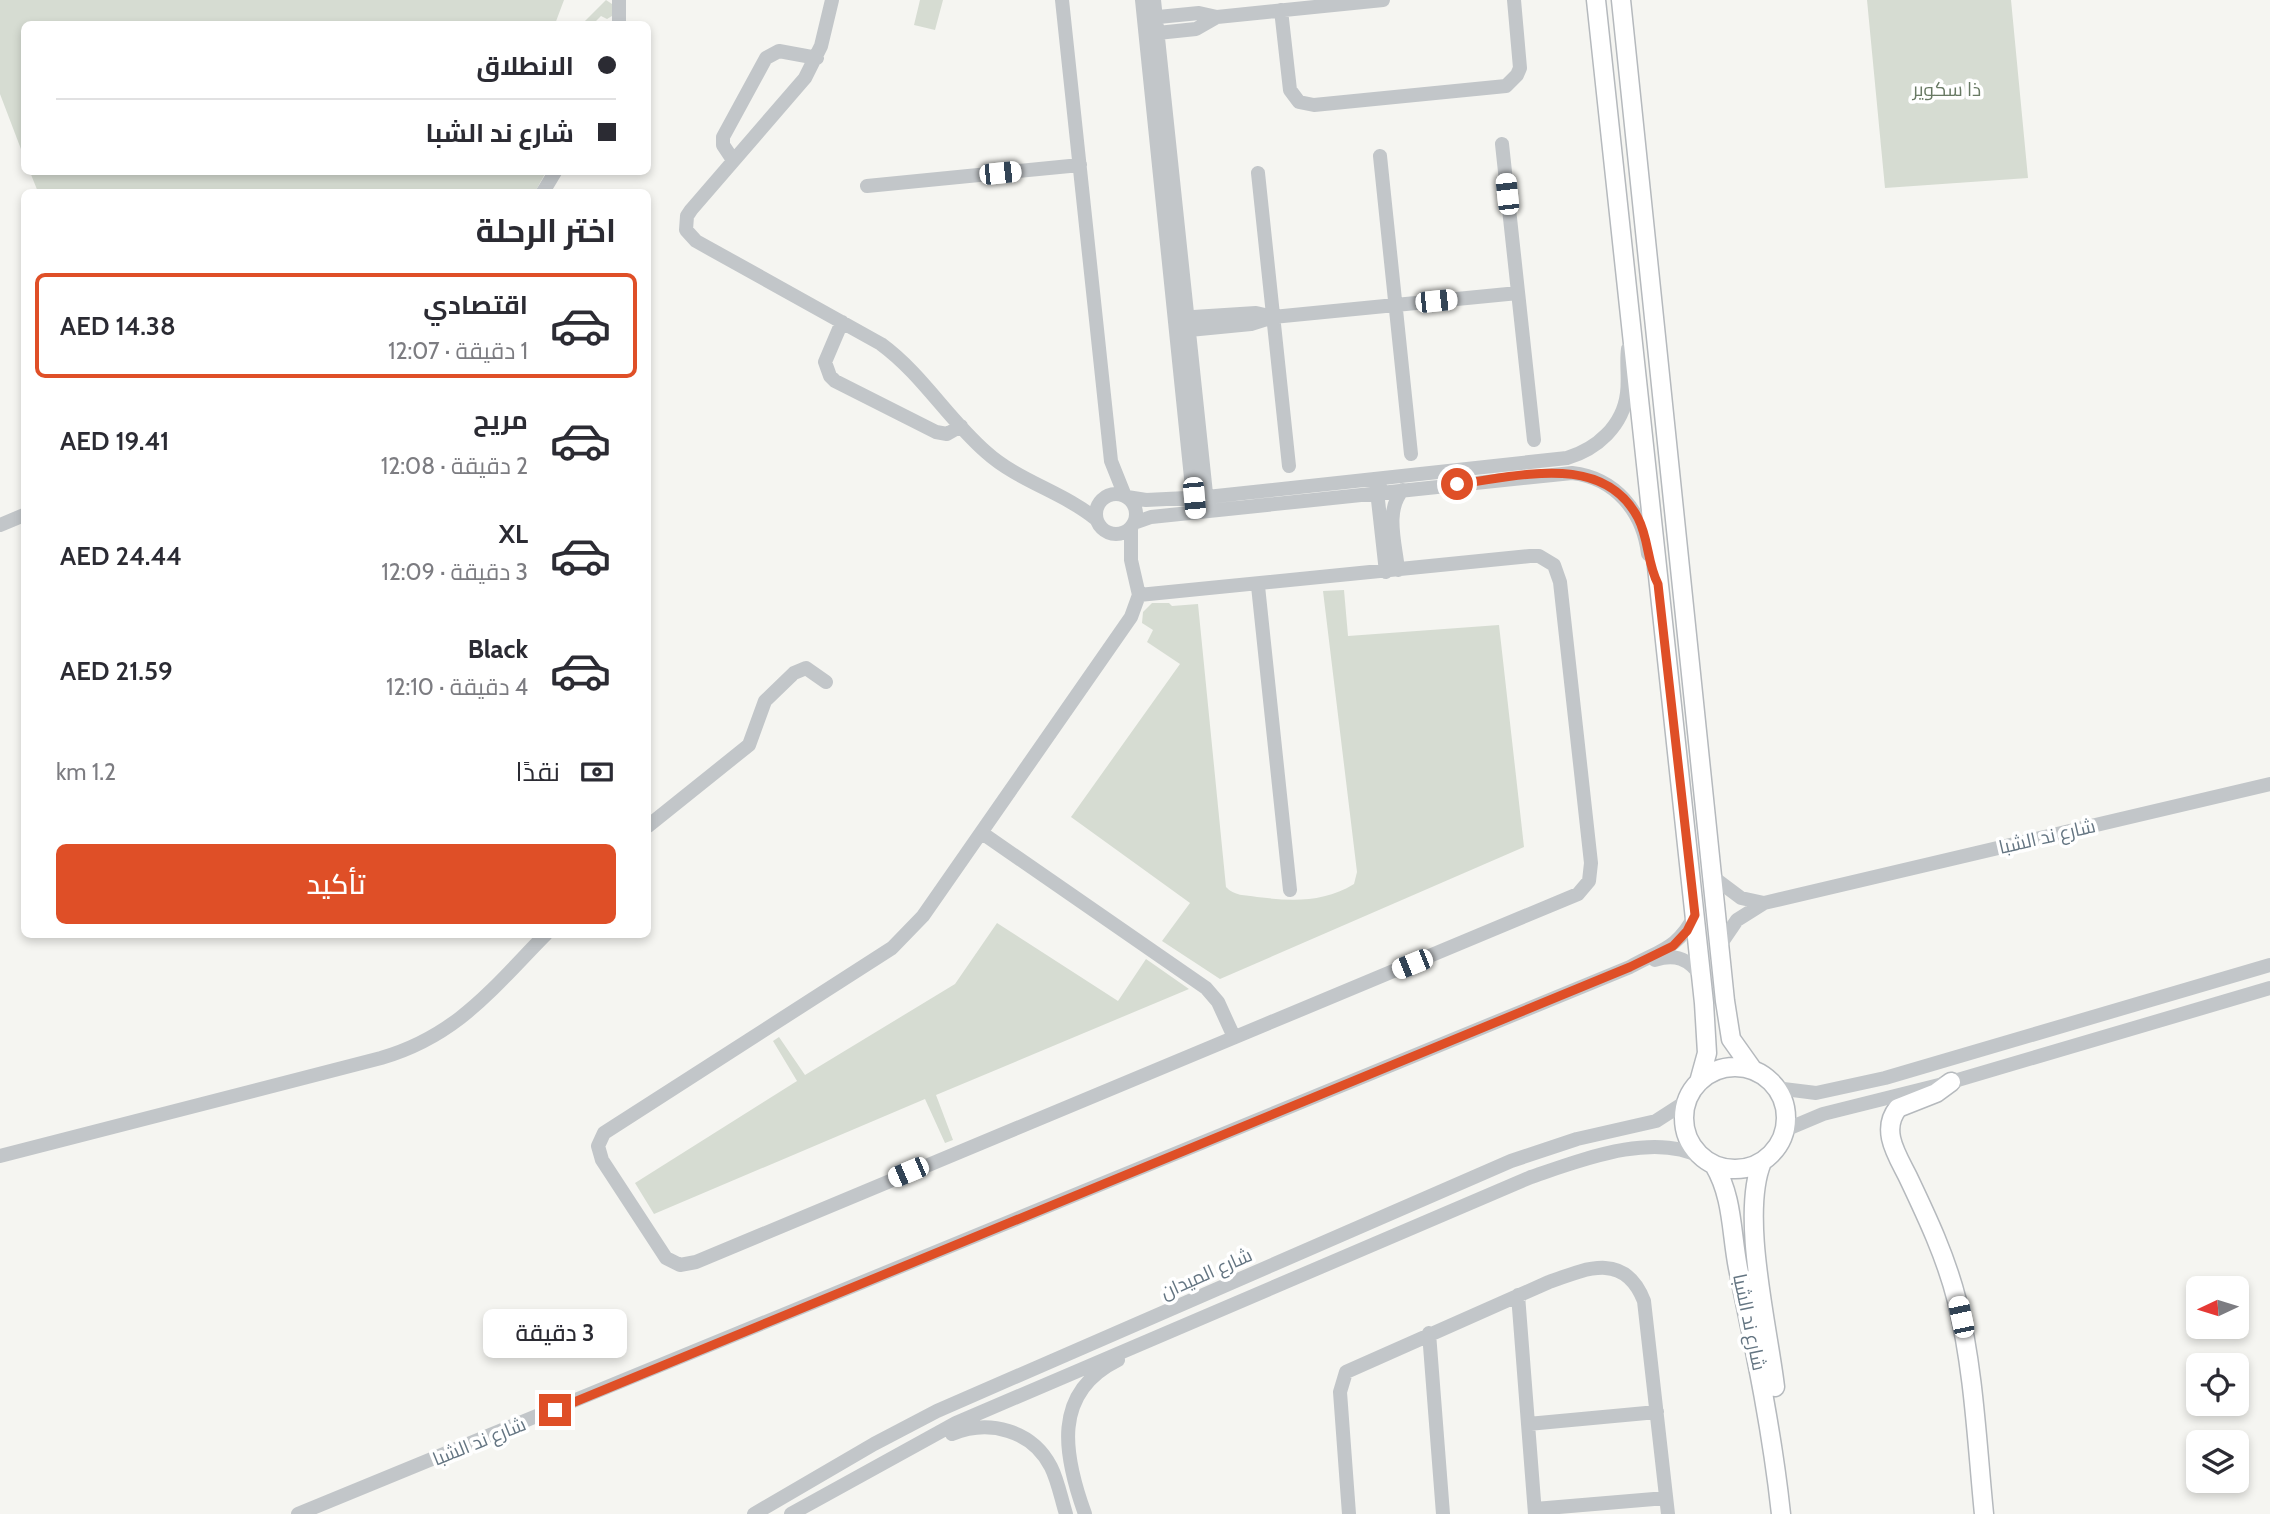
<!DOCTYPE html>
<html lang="ar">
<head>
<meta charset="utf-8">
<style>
  :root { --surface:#fff; --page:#f2f2f3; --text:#2b2b33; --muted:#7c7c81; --line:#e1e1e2; --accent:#df4f27 }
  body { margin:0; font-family:Cabin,Cairo,sans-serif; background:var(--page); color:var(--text); direction:rtl; height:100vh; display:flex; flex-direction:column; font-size:26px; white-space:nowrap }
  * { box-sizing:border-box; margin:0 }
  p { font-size:23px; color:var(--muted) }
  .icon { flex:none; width:38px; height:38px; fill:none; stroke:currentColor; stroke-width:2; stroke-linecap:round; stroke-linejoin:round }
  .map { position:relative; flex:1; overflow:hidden; direction:ltr }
  .panel { position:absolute; left:21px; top:189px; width:630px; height:749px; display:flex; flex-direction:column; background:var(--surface); border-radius:10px; box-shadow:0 4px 10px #0003; direction:rtl }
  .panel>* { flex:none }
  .guide { position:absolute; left:21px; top:21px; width:630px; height:154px; border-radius:10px; box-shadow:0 4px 10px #0003; direction:rtl; display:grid; align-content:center; height:154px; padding:0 35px; background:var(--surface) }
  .needle { width:46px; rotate:266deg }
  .tools { position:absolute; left:2186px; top:1276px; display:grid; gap:14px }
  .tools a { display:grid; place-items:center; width:63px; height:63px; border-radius:10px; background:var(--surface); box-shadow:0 4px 10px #0003; font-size:35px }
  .end { position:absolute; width:32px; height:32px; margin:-16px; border:9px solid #df4f27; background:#fff; box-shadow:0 0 0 4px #fff }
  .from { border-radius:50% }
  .bubble { position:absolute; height:49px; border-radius:10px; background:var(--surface); box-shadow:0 4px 10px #0003; font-size:23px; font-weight:600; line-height:49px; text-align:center; direction:rtl }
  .car { position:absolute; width:21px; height:42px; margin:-21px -10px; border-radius:9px; box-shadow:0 0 5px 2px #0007; background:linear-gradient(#fff 24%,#345 0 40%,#fff 0 76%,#345 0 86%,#fff 0) }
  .guide b { display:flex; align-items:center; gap:24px; height:66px; font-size:26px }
  .guide b+b { border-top:2px solid var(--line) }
  .guide i { width:18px; height:18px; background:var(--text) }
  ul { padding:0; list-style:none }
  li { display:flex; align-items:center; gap:21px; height:105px; margin:0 14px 10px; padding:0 21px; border:4px solid transparent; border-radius:10px }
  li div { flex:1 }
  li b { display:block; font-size:26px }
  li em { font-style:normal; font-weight:600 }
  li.selected { border-color:var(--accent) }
  li>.icon { width:63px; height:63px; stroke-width:1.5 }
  h2 { padding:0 35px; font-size:32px; line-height:84px }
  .pay { display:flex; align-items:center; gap:18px; height:77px; padding:0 35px; font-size:26px }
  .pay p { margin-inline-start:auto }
  .action { display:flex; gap:14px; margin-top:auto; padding:14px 35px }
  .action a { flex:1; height:80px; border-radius:10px; background:var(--accent); color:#fff; font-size:28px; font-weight:600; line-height:80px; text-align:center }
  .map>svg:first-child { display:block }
  .green { fill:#d6dcd2 }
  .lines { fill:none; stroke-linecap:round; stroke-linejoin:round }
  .major-casing { stroke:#b5b9bd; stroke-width:21 }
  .minor { stroke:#c2c6c9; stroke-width:14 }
  .major { stroke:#fff; stroke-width:18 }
  .route { stroke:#df4f27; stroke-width:9 }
  .labels { text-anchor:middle; stroke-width:7; stroke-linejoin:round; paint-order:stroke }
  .park-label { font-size:19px; fill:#687963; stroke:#fff }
  .street-label { font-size:19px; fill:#647582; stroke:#fff }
</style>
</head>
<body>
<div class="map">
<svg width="2270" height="1514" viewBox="0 0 2270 1514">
  <rect width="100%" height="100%" fill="#f5f5f1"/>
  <path class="green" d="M 0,0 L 564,0 L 555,24 L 24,24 L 24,157 L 0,94 Z
    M 606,0 L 612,4 L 612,16 L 607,19 L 601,16 L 593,24 L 582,24 Z
    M 920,0 L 943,0 L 935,30 L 914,25 Z
    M 1867,0 L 2011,0 L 2028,178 L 1885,188 Z
    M 30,172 L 546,172 L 535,192 L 38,192 Z
    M 1344,590 L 1348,636 L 1499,625 L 1524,847 L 1220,979 L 1162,941 L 1190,903 L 1071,817 L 1180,664 L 1147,642 L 1153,630 L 1142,623 L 1143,612 L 1152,603 L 1169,603 L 1172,606 L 1198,604 L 1226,887 C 1234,896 1245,895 1257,897 C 1291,901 1323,903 1354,884 L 1357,872 L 1323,591 Z
    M 997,923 L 1118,1001 L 1146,959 L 1189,989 L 936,1095 L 953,1140 L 945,1143 L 925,1099 L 654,1214 L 635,1183 L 797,1081 L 773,1041 L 779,1037 L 805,1075 L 955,984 Z"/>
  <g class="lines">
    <defs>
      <path id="major" d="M 1596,0 L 1704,1003 L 1707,1053 L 1699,1082
        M 1621,0 L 1725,1001 L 1731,1039 L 1753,1070
        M1684 1118a51 51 0 1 1 102 0a51 51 0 1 1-102 0Z
        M 1951,1082 L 1936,1093 L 1898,1108 C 1880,1130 1897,1155 1908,1177 C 1927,1217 1946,1257 1957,1301 C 1974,1370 1977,1444 1984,1514
        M 1762,1162 C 1740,1215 1768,1327 1775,1387
        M 1714,1165 C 1733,1197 1731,1232 1738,1268 C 1755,1350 1772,1430 1781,1514"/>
    </defs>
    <use href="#major" class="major-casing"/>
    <path class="minor" d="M 619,0 L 619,24
      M 832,0 L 821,46 L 805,78 L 691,210 L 687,216 L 686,230 L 696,241 L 881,344 C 922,374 948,419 986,452 C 1018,481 1063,492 1096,519
      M 1062,0 L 1111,461 L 1125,496
      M 1142,0 L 1194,507
      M 1154,0 L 1207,503
      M 1281,10 L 1290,90 L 1299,102 L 1314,105 L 1506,86 L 1517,75 L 1520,68 L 1514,0
      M 1148,18 L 1199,13 L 1217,17 L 1383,0
      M 1148,34 L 1196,29 L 1217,17
      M 1502,144 L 1534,440
      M 1380,156 L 1411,454
      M 733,160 L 723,145 L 723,137 L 766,58 L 779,51 L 817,58
      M 1258,173 L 1289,466
      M 867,186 L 1080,165
      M 543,192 L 555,172
      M 1178,318 L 1256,313 L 1273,317
      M 842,322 L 825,362 L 830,376 L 835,381 L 936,432 L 947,434 L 961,426
      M 1179,331 L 1251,324 L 1273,317 L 1518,293
      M 1380,486 L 1377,491 L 1386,572
      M1096 514a20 20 0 1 1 40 0a20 20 0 1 1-40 0Z
      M 1127,497 L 1146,500 L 1207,497 L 1567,458 C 1597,449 1623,426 1627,393 C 1629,378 1626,363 1628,349
      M 1134,523 L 1151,517 L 1572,473 C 1615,478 1643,511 1648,554
      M 0,525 L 24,515
      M 1131,528 L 1131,560 L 1139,595
      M 1530,556 L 1539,556 L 1554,565 L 1560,582 L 1591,863 L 1589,881 L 1578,894 L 696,1262 L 680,1265 L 666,1258 L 602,1160 L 598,1146 L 604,1133 L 892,948 L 923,916 L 1131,617 L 1139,595 Z
      M 1398,570 C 1396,546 1384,510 1403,490
      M 1258,586 L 1290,890
      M 648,826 L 749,745 L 765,701 L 794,673 L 806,668 L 826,682
      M 982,833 L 1206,988 L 1218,1002 L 1234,1037
      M 1713,877 L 1741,898 L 1764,903
      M 1720,945 L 1737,920 L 1764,903 L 2270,784
      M 1655,960 C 1675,953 1689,959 1701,976
      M 1776,1088 L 1816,1093 L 1885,1078 L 2270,965
      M 1785,1130 L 1823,1114 L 1951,1082 L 2270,988
      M 0,1156 L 381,1058 C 457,1036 492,989 546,934
      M 1518,1295 L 1535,1514
      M 1429,1333 L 1443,1514
      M 1528,1424 L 1657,1412
      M 952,1434 C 989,1419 1032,1430 1051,1467 C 1058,1481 1061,1498 1066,1514
      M 1535,1509 L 1666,1498
      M 298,1514 L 1630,967 C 1660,950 1678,949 1695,915
      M 754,1514 L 874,1444 L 937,1411 L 1511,1161 L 1577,1139 L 1656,1121 L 1687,1101
      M 791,1514 L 956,1423 L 1531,1177 C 1581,1160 1654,1131 1703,1158
      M 1085,1514 C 1064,1456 1051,1393 1118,1360
      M 1349,1514 L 1340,1392 L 1346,1372 L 1549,1282 C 1587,1268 1625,1252 1644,1301 L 1668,1514"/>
    <use href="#major" class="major"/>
  </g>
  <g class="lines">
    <path class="route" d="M 555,1410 L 1630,967 L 1673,946 L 1687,931 L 1695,915 L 1658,584 C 1647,563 1649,539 1638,518 C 1603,451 1518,477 1457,484"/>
  </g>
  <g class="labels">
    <g class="park-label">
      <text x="1947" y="96">ذا سكوير</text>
    </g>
    <g class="street-label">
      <text transform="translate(2047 836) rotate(-13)" y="7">شارع ند الشبا</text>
      <text transform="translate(1206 1273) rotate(-24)" y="7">شارع الميدان</text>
      <text transform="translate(1750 1322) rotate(78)" y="7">شارع ند الشبا</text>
      <text transform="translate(479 1441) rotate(-22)" y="7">شارع ند الشبا</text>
    </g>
  </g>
</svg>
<div class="tools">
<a><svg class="needle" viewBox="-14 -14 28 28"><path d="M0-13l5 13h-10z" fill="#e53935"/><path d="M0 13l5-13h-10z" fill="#7c7c81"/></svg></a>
<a><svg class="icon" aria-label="locate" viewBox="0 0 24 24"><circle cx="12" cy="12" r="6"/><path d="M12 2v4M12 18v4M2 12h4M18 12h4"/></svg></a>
<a><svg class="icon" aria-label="layers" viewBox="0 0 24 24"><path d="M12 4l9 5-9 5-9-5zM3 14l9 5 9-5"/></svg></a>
</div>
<i class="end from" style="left:1457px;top:484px"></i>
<i class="end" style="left:555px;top:1410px"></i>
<div class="bubble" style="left:483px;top:1309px;width:144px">3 دقيقة</div>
<i class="car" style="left:1000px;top:173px;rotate:84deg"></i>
<i class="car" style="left:1507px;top:194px;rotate:354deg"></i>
<i class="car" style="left:1436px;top:301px;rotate:84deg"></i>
<i class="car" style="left:1194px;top:498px;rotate:175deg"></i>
<i class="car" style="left:1412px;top:964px;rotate:248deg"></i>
<i class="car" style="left:908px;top:1172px;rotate:247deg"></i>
<i class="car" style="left:1961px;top:1317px;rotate:348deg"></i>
<div class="guide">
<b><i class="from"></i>الانطلاق</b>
<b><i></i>شارع ند الشبا</b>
</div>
<section class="panel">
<h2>اختر الرحلة</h2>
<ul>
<li class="selected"><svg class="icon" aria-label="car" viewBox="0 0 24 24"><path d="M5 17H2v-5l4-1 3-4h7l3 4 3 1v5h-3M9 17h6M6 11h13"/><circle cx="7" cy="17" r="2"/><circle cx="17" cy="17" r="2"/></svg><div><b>اقتصادي</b><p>1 دقيقة · 12:07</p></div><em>AED 14.38</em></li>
<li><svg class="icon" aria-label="car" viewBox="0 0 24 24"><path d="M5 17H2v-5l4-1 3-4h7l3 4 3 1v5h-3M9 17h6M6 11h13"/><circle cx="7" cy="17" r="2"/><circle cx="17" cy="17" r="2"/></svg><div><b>مريح</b><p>2 دقيقة · 12:08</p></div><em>AED 19.41</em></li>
<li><svg class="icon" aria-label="car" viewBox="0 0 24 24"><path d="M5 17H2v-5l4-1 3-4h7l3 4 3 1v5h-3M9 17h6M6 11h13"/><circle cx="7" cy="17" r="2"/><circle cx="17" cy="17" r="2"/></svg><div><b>XL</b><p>3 دقيقة · 12:09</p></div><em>AED 24.44</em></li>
<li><svg class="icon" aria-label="car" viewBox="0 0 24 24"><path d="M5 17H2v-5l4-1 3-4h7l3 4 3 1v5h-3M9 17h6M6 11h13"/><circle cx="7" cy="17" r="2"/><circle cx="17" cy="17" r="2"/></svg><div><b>Black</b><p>4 دقيقة · 12:10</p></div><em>AED 21.59</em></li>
</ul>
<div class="pay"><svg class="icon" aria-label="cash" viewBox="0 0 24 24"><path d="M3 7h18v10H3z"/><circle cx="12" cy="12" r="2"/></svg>نقدًا<p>1.2 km</p></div>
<div class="action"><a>تأكيد</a></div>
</section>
</div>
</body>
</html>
